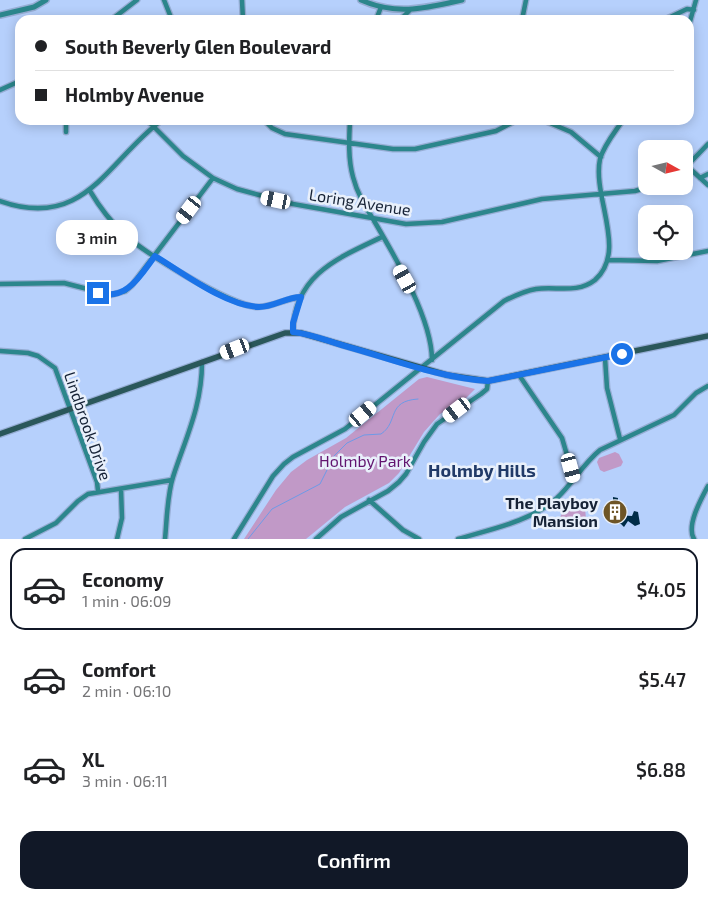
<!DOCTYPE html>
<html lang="en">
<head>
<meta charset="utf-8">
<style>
  :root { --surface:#fff; --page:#f6f6f6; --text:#202124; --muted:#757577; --line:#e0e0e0; --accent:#111827 }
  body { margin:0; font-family:"Exo 2",sans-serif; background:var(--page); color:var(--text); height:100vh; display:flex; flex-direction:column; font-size:19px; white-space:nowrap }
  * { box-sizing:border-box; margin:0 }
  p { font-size:16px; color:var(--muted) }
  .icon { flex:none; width:28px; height:28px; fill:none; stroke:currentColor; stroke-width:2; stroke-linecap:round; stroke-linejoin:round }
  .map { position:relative; height:539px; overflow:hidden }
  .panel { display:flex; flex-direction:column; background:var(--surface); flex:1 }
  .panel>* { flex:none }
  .hud { position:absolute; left:15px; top:15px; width:679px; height:110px; border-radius:15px; box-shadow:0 2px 12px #0003; display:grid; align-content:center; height:110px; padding:0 20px; background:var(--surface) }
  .needle { width:32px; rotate:98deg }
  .buttons { position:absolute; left:638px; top:140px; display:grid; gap:10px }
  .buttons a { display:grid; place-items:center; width:55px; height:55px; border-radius:10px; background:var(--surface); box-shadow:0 2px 12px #0003; font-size:25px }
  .end { position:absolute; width:22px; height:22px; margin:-11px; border:6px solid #1a73e8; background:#fff; box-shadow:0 0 0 2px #fff }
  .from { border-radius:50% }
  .bubble { position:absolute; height:35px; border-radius:15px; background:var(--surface); box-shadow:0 2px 12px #0003; font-size:16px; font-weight:600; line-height:35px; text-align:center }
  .car { position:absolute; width:15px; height:30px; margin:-15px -8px; border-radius:6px; box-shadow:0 0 4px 1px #0007; background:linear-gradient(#fff 24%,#345 0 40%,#fff 0 76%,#345 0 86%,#fff 0) }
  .hud b { display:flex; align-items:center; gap:18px; height:48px; font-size:19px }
  .hud b+b { border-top:1px solid var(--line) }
  .hud i { width:12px; height:12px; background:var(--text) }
  ul { padding:9px 0 0; list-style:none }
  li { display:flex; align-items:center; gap:15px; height:82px; margin:0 10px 8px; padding:0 10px; border:2px solid transparent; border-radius:15px }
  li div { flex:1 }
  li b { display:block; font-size:19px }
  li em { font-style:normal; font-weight:600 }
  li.selected { border-color:var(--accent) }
  li>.icon { width:45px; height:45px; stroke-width:1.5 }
  .primary-button { display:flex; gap:10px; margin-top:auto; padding:10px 20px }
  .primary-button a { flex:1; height:58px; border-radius:15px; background:var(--accent); color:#fff; font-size:20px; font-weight:600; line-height:58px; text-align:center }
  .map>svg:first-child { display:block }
  .green { fill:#c199c7 }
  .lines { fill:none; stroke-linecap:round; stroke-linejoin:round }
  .stream { stroke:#6e9ae7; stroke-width:1 }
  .building { fill:#002c47 }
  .minor-casing { stroke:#96add4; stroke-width:7 }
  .tertiary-casing { stroke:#96add4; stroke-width:8 }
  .secondary-casing { stroke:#96add4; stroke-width:8 }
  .minor { stroke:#2c868c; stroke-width:4.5 }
  .tertiary { stroke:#2c868c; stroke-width:5 }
  .secondary { stroke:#2a575a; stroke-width:5.5 }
  .route { stroke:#1a73e8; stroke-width:6 }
  .labels { text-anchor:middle; stroke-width:5; stroke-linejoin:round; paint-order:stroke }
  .street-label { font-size:16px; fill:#162236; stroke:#e9f0fb }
  .park-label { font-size:16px; fill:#62146f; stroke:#e9f0fb }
  .poi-label { font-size:16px; font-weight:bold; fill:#162236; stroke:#e9f0fb; text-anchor:end }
  .neighbourhood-label { font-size:18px; font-weight:bold; fill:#213a68; stroke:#e9f0fb }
</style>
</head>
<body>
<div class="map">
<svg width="708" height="539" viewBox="0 0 708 539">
  <rect width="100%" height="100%" fill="#b6d0fc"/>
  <path class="green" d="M 427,377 L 475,389 L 464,400 L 440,414 L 424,432 L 399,473 L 389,483 L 345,507 L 306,539 L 244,539 L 276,490 L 291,472 L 307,460 L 346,438 L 419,379 Z
    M 615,452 L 619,454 L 623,462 L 621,466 L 604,472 L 600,470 L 597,462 L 599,458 Z
    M 575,502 L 585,508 L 586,519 L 578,523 L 578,519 L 563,520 L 563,523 L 559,522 L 561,515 Z"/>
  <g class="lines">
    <path class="stream" d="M 248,539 L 272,509 L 320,484 L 334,456 L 347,443 L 364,435 L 381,434 C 399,422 386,401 418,399"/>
  </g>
  <path class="building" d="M 613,497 L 618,498 L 617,515 L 632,516 L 634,511 L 638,512 L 640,524 L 635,526 L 628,521 L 624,527 L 621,524 L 613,523 Z"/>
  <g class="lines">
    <defs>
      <path id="minor" d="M 164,0 L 172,20
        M 242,0 L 243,20
        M 111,20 L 137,0
        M 376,20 L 381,7
        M 397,20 L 401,19 L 409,11
        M 522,20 L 526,0
        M 664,20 L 687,9 L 694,10
        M 689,25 L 696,0
        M 0,90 L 20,81
        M 66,120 L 66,132
        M 147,120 L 183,156 L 213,178 L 237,189 L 293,204 L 406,224 L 442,222 L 542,199 L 635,191 L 651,186
        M 264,120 L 272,128 L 285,134 L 393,149 L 415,149 L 496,131 L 517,120
        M 350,120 C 349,139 348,159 353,177 C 357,193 365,206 373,219 C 394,255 432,318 432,360
        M 543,120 L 571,132 L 601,157
        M 687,166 L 708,185
        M 684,169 L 708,144
        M 700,178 L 708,174
        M 90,191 C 99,206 110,221 123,233 C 144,253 228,304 256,307 C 272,308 285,298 301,297
        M 0,201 C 85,231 107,161 162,120
        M 608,260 L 657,261 L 708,251
        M 0,284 L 64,283 L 111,295 L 125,291 L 132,285 L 213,178
        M 293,332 C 294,275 338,258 382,237
        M 0,351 L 28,353 L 38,356 L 55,368 L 97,482 L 98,491
        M 605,358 L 607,388 L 620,439
        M 519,375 L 562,438 L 574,479
        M 369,500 L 403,530 L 419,539
        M 25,539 L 56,523 L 78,501 L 88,494 L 172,480
        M 117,539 L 122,518 L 121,489
        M 165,539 C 167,519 167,496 173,477 C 186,437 202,406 202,362
        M 234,539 L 273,476 L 284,464 L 293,457 L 345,429 L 504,301 C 514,296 524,291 536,289 C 556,286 577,294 595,280 C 628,251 592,197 600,159 C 604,145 615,132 623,120
        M 316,539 L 341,517 L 388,491 L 399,482 L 406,474 L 424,442 L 437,424 L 481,394 L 487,389 L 488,381
        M 458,539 C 491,529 530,522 557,498 C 573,483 583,464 600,450 L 674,415 L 696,393 L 708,386
        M 694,539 C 686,526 701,499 708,486"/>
      <path id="tertiary" d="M 361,0 C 396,16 426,8 462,0
        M 0,15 L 34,7 L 46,0"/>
      <path id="secondary" d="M 0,434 L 285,333 L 301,333 L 315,337 L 447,375 L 488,381 L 708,336"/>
    </defs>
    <use href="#minor" class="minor-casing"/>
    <use href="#tertiary" class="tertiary-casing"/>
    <use href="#secondary" class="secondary-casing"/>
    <use href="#minor" class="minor"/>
    <use href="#tertiary" class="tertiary"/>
    <use href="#secondary" class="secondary"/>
  </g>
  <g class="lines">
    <path class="route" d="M 98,293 C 127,301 140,276 155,256 C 183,273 226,306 259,307 C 274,307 286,297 301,297 L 293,323 L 293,332 C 311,334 328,341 345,346 C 392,359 440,378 488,381 L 622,354"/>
  </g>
  <defs>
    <symbol id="building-disc" viewBox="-11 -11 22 22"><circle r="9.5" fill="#6e5526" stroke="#e9f0fb"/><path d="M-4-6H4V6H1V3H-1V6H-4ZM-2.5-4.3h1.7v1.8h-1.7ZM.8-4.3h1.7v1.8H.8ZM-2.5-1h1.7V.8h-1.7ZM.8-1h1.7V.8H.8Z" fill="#fff"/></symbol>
  </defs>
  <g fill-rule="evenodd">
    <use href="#building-disc" x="601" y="498" width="28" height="28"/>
  </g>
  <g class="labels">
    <g class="street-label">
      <text transform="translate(360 202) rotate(9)" y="6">Loring Avenue</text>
      <text transform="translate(88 426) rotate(71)" y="6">Lindbrook Drive</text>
    </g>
    <g class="park-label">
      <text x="365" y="467">Holmby Park</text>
    </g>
    <g class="poi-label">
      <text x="598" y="509">The Playboy<tspan x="598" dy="18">Mansion</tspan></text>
    </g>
    <g class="neighbourhood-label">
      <text x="482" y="477">Holmby Hills</text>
    </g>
  </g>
</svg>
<div class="buttons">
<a><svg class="needle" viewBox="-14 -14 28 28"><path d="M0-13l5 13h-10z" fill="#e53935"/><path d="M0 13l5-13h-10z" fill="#757577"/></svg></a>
<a><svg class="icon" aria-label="locate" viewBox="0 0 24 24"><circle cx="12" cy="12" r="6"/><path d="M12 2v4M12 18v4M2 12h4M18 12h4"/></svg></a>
</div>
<i class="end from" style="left:622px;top:354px"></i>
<i class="end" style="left:98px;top:293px"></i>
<div class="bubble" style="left:56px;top:220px;width:82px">3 min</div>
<i class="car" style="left:276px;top:200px;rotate:282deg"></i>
<i class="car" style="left:189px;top:210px;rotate:217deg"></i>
<i class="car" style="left:405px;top:279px;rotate:331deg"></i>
<i class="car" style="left:235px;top:349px;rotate:249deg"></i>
<i class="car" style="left:457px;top:410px;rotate:233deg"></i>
<i class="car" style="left:363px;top:414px;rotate:50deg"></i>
<i class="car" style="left:571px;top:468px;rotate:165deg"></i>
<div class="hud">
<b><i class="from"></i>South Beverly Glen Boulevard</b>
<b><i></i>Holmby Avenue</b>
</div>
</div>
<section class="panel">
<ul>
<li class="selected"><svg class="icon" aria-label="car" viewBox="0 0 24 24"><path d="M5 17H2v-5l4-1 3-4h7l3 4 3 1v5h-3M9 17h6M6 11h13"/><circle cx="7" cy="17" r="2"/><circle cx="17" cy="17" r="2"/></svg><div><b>Economy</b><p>1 min · 06:09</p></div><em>$4.05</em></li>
<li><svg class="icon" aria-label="car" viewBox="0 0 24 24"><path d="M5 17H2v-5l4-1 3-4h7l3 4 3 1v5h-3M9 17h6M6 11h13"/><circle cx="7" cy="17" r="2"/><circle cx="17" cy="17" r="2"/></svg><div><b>Comfort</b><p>2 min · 06:10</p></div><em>$5.47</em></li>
<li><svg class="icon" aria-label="car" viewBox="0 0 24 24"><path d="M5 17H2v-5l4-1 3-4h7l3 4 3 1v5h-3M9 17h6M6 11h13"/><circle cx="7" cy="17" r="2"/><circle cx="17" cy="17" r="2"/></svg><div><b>XL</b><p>3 min · 06:11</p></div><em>$6.88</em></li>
</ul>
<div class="primary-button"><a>Confirm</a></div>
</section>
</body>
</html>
